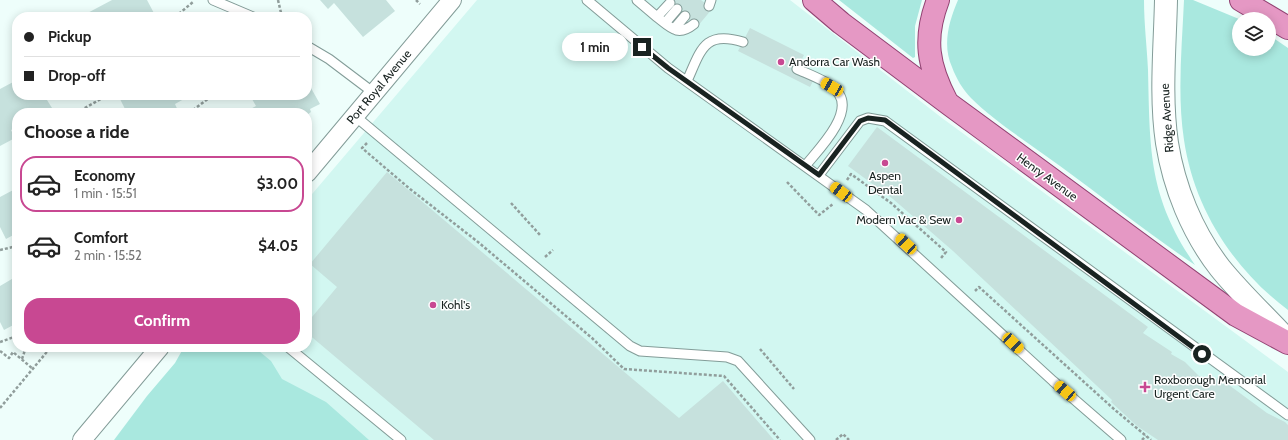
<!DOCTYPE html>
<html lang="en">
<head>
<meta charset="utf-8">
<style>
  :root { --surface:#fff; --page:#f6f6f6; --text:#222; --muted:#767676; --line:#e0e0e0; --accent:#c84892 }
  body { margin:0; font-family:Cabin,sans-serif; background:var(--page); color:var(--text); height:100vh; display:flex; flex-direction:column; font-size:15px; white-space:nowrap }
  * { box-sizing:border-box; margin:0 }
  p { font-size:13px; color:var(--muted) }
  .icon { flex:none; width:22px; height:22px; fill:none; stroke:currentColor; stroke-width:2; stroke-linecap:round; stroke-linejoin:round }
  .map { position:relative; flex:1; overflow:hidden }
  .sheet { position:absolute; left:12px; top:108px; width:300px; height:244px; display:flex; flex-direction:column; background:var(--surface); border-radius:16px; box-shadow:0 2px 10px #0003 }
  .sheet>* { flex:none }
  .top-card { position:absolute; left:12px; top:12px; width:300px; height:88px; border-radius:16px; box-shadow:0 2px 10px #0003; display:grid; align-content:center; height:88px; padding:0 12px; background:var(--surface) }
  .buttons { position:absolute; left:1232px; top:12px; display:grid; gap:8px }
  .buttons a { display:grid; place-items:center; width:44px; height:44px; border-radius:50%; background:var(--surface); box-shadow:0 2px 10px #0003; font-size:20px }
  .end { position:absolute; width:18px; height:18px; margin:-9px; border:5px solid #192321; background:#fff; box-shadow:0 0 0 2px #fff }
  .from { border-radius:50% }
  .bubble { position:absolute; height:28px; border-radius:14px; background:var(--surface); box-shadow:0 2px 10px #0003; font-size:13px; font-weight:800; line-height:28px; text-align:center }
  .car { position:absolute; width:12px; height:24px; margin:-12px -6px; border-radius:5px; box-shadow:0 0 3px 1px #0007; background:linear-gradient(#f5c518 24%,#345 0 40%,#f5c518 0 76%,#345 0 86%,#f5c518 0) }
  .top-card b { display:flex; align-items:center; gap:14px; height:38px; font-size:15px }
  .top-card b+b { border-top:1px solid var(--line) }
  .top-card i { width:10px; height:10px; background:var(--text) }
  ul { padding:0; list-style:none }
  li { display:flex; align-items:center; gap:12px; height:56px; margin:0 8px 6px; padding:0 4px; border:2px solid transparent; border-radius:16px }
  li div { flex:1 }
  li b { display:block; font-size:15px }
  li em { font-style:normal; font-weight:800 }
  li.selected { border-color:var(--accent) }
  li>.icon { width:36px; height:36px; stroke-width:1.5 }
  h2 { padding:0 12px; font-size:18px; line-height:48px }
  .cta { display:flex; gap:8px; margin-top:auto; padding:8px 12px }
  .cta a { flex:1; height:46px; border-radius:16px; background:var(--accent); color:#fff; font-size:16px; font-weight:800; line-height:46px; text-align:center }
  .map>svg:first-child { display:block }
  .built { fill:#d2f7f1 }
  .green { fill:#a9e8df }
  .building { fill:#c6e1dd }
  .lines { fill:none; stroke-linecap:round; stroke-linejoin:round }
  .lane-casing { stroke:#839c98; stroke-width:11 }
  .street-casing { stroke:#839c98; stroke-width:20 }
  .secondary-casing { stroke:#839c98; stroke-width:24 }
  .primary-casing { stroke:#924272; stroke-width:24 }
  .path { stroke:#919e9c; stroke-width:2.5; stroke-dasharray:3 2; stroke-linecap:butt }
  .lane { stroke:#fff; stroke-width:9 }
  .street { stroke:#fff; stroke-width:18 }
  .secondary { stroke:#fff; stroke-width:22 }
  .primary { stroke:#e598c4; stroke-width:22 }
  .route { stroke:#192321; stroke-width:5 }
  .poi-dot { fill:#c84892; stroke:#fff; stroke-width:1.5 }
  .labels { text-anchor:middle; stroke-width:3; stroke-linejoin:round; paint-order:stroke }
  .poi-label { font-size:12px; fill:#192321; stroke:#fff; text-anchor:start }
  .street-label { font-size:12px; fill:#192321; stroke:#fff }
</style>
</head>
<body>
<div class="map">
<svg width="1288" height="440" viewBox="0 0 1288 440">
  <rect width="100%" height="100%" fill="#eefefb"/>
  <path class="built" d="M 477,0 L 790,0 L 942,118 L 1288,372 L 1288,440 L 343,440 L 232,347 L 307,347 L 307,200 Z"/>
  <path class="green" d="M 839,0 L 922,0 L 915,26 L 915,57 L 913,58 Z
    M 958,0 L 1144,0 C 1144,24 1147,47 1148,70 C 1150,150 1148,196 1195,265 C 1149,234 1105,199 1060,166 C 1032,145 996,123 971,98 C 963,90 956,78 952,67 C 942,45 949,21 958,0 Z
    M 1184,0 L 1193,0 L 1239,19 L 1239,49 L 1269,49 L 1269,35 L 1288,48 L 1288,310 C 1233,269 1194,208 1184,140 C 1177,94 1182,46 1184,0 Z
    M 184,347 L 254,347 L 271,361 L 282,379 L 326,402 L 369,440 L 114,440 L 147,396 L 175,363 Z"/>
  <path class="building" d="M 112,0 L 147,0 L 156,17 L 80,17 Z
    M 320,0 L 386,0 L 395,11 L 363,37 L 334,3 L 328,9 Z
    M 666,0 L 701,0 L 712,9 L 697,27 Z
    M 750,28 L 804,55 L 795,73 L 813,81 L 810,87 L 738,51 Z
    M 17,80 L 17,95 L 56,95 L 47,100 L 52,108 L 43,113 L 17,113 L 17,127 L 11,130 L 15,138 L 0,146 L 0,89 Z
    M 307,81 L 320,104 L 310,109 L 311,112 L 307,115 L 307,113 L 243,113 L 256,106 L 252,99 L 259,95 L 307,95 Z
    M 123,95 L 191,95 L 175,104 L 179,113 L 127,113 L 119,97 Z
    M 877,127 L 1148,327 L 1143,333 L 1172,352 L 1171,354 L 1185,362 L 1199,376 L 1214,383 L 1218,377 L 1267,413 L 1285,422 L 1288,425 L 1288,440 L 1158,440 L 1137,426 L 1111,402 L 1112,400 L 953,251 L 893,199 L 848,166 Z
    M 387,172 L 679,418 L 723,381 L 774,440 L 434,440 L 307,333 L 307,323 L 337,287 L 310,264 Z
    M 17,188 L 17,233 L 6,239 L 0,227 L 0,197 Z
    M 17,276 L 17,323 L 4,330 L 0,322 L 0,286 Z"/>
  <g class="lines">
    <defs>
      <path id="lane" d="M 213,0 L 253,17
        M 587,0 L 668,68 L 866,210 L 1053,381 L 1121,440
        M 637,0 L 657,17 L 670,3
        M 709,6 L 711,0
        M 657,17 C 671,28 678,37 694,24
        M 665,23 L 677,9
        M 674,29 L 685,16
        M 307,46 L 329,59 L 374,93
        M 797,69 C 810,75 831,82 839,94 C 853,115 818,150 806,165
        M 687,81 C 701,50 704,30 743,42
        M 355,116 L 630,346 L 640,351 L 727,357 L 738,361 L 810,440
        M 819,175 L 860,121 L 868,118 L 885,121 L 1288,415
        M 288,347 L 401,440"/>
      <path id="street" d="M 307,173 L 452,0
        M 82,440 L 160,347"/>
      <path id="secondary" d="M 1166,0 C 1165,47 1160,96 1167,143 C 1174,187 1192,232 1220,268 C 1241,294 1266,317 1288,341"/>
      <path id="primary" d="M 814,0 L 841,23 L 949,104 L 1236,315 L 1288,343
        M 938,0 C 923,39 928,66 947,102
        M 1241,0 L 1288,28"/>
    </defs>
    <use href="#lane" class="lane-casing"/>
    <use href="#street" class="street-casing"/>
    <use href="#secondary" class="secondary-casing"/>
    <use href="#primary" class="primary-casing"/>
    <path class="path" d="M 278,0 L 282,17
      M 416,0 L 420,4
      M 175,17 L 193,2
      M 76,113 L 108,95
      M 189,113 L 213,95
      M 367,143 L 362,148 L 410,189 L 478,242 L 592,338 L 624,369 L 724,376 L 780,440
      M 847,180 L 851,174 L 891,203 L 946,252 L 941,258
      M 787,182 L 819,215 L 833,204
      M 511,203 L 540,235
      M 0,250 L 17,246
      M 545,257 L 553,250
      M 975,291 L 979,287 L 1115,410 L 1151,440
      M 0,342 L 17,336
      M 760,349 L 794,389
      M 0,351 L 9,358 L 13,352 L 33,369
      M 22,359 L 26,347
      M 0,408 L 51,347
      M 836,440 L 843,434 L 849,440
      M 1142,440 L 1146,436"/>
    <use href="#lane" class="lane"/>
    <use href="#street" class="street"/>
    <use href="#secondary" class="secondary"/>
    <use href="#primary" class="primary"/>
  </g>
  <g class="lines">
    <path class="route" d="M 642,47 L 668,68 L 819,175 L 860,121 L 868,118 L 885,120 L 1202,354"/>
  </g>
  <g class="poi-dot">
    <circle cx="781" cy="62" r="4"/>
    <circle cx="885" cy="163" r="4"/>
    <circle cx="959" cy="220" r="4"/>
    <circle cx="433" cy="305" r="4"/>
    <path d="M1143 381h4v4h4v4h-4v4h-4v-4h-4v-4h4z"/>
  </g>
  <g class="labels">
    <g class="poi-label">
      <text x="789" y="66">Andorra Car Wash</text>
      <text x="885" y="180" text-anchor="middle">Aspen<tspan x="885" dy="14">Dental</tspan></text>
      <text x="951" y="224" text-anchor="end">Modern Vac &amp; Sew</text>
      <text x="441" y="309">Kohl's</text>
      <text x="1154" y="384">Roxborough Memorial<tspan x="1154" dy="14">Urgent Care</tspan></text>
    </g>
    <g class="street-label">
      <text transform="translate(379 87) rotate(-50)" y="4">Port Royal Avenue</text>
      <text transform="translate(1167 118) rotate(-94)" y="4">Ridge Avenue</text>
      <text transform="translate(1047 177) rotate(36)" y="4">Henry Avenue</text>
    </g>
  </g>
</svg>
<div class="buttons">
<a><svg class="icon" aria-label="layers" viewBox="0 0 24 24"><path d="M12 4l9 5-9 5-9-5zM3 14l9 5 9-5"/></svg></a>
</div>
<i class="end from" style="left:1202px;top:354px"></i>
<i class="end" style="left:642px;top:47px"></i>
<div class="bubble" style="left:562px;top:33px;width:66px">1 min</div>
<i class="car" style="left:832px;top:87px;rotate:300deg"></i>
<i class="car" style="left:841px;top:192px;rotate:307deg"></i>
<i class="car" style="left:906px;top:244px;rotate:313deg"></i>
<i class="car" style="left:1013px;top:343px;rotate:133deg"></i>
<i class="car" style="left:1065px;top:391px;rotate:311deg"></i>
<div class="top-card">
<b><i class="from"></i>Pickup</b>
<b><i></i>Drop-off</b>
</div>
<section class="sheet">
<h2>Choose a ride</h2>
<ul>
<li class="selected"><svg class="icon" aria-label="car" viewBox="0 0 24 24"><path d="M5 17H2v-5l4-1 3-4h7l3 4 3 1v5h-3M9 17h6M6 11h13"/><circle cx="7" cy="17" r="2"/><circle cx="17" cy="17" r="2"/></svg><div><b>Economy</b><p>1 min · 15:51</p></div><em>$3.00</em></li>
<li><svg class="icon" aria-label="car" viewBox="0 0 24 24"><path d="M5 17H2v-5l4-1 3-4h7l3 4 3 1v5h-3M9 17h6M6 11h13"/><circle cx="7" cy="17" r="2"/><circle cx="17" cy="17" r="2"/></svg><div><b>Comfort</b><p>2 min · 15:52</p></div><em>$4.05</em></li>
</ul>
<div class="cta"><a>Confirm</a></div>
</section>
</div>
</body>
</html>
